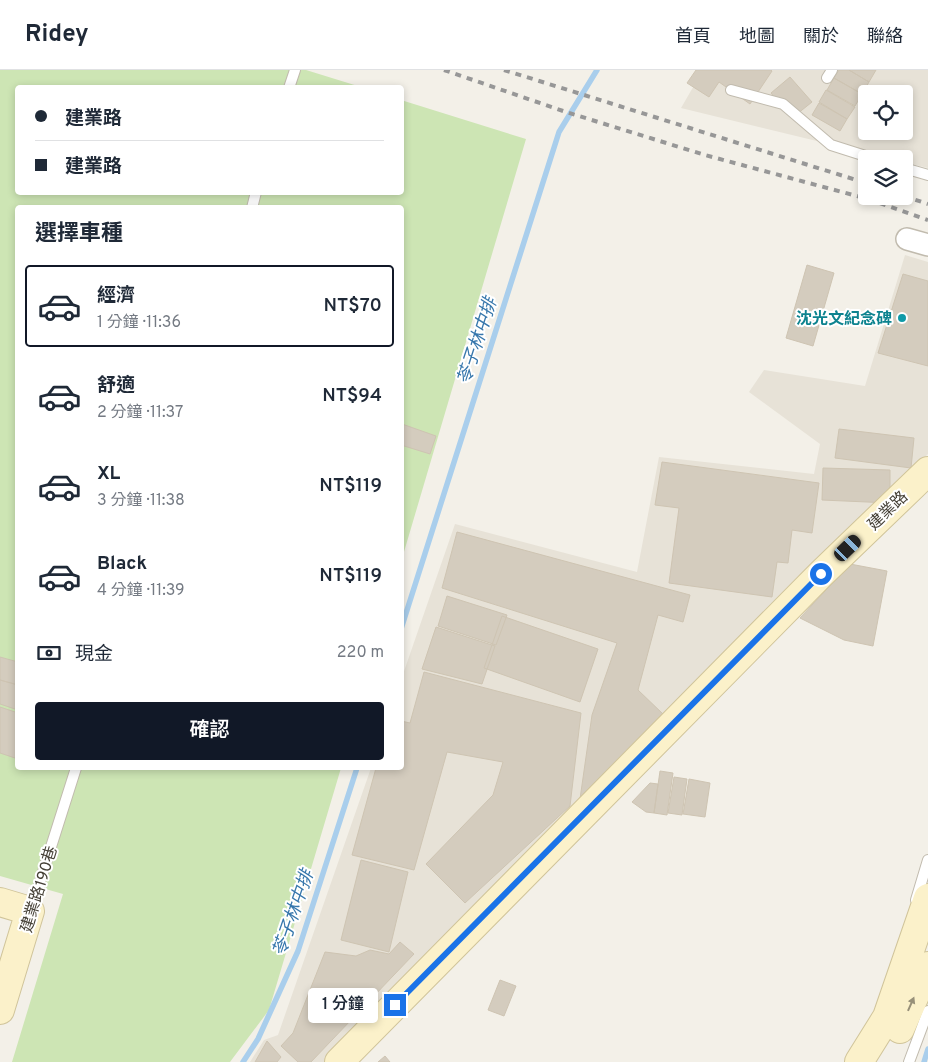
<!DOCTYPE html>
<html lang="zh-TW">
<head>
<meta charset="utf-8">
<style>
  :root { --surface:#fff; --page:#f2f2f3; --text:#1f2937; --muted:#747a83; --line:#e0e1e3; --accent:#111827 }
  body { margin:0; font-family:Overpass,"Noto Sans TC",sans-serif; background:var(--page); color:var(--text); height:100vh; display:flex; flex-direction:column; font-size:19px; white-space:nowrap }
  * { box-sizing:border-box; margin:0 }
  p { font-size:16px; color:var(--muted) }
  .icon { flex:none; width:28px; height:28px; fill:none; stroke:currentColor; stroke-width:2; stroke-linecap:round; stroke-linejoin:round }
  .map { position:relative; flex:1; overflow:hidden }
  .details { position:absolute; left:15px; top:135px; width:389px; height:565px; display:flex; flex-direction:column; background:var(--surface); border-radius:5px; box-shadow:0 2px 8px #0003 }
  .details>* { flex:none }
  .banner { position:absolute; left:15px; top:15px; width:389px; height:110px; border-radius:5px; box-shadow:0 2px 8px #0003; display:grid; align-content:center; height:110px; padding:0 20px; background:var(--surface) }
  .fabs { position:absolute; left:858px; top:15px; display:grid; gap:10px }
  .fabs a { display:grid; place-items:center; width:55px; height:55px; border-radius:5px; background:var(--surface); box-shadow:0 2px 8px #0003; font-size:25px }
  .end { position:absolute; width:22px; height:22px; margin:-11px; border:6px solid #1a73e8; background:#fff; box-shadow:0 0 0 2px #fff }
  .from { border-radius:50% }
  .bubble { position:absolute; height:35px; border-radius:5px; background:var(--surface); box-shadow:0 2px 8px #0003; font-size:16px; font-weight:600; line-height:35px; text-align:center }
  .car { position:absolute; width:15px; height:30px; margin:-15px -8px; border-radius:6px; box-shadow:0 0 4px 1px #0007; background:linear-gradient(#222 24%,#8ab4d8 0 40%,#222 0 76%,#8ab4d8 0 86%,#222 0) }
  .banner b { display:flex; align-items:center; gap:18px; height:48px; font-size:19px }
  .banner b+b { border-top:1px solid var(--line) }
  .banner i { width:12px; height:12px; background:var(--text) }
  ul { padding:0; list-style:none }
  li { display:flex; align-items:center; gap:15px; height:82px; margin:0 10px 8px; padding:0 10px; border:2px solid transparent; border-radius:5px }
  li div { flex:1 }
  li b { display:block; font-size:19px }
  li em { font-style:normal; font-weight:600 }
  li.selected { border-color:var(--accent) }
  li>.icon { width:45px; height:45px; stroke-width:1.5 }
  h2 { padding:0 20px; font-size:22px; line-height:60px }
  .pay { display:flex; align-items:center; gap:12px; height:55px; padding:0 20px; font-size:19px }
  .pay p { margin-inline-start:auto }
  .primary-button { display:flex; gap:10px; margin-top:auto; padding:10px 20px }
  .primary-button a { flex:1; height:58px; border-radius:5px; background:var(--accent); color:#fff; font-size:20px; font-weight:600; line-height:58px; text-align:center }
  header { display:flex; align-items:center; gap:30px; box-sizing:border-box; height:70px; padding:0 25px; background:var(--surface); border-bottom:1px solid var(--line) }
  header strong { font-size:24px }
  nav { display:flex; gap:28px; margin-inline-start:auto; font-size:18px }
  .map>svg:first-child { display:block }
  .residential { fill:#e7e2d7; fill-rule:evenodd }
  .green { fill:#cde5b4 }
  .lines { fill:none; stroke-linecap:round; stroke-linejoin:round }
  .stream { stroke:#a9ceec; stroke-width:5.5 }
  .building { fill:#d4ccbe; stroke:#cec4b2 }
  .lane-casing { stroke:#c1bbae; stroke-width:12 }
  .street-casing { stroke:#c1bbae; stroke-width:24 }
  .secondary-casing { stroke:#d0c49a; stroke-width:30 }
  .lane { stroke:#fff; stroke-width:10 }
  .street { stroke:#fff; stroke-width:21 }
  .secondary { stroke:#fbf1ca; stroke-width:28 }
  .rail { stroke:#979797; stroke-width:4; stroke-dasharray:6 6; stroke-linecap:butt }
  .oneway { fill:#979079 }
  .route { stroke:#1a73e8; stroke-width:6 }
  .culture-dot { fill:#0f9aa8; stroke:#fff; stroke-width:2 }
  .labels { text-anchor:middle; stroke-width:4; stroke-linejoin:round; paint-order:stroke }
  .culture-label { font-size:16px; font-weight:bold; fill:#0d838f; stroke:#fff; text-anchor:end }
  .street-label { font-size:16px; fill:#464137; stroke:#fff }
  .water-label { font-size:18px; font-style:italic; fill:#3777ac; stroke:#fff }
</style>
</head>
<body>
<header>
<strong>Ridey</strong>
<nav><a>首頁</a><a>地圖</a><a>關於</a><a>聯絡</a></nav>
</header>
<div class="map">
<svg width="928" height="992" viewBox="0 0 928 992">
  <rect width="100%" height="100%" fill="#f3f0e8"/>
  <path class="residential" d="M 703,0 L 928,0 L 928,98 L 904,92 L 904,89 L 891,89 L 681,38 ZM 866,24 L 904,24 L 904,61 L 866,61 Z
    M 905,185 L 928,192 L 928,384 L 745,563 L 331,992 L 250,992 L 264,970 L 278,965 L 371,698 L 401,698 L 401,610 L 455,454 L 637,502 L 659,387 L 814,404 L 820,374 L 749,322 L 764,300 L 865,316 Z"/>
  <path class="green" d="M 0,0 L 306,0 L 361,17 L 18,18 L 18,122 L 401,122 L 401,30 L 526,69 L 401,492 L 401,138 L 18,138 L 18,698 L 341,698 L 269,940 L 230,992 L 12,992 L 63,824 L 0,806 Z"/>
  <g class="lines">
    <path class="stream" d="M 401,559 L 559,62 L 597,0
      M 243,992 L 258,969 L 298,881 L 357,698
      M 924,992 L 928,979"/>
  </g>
  <path class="building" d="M 696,0 L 771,0 L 772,1 L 750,34 L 719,12 L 709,27 L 687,13 Z
    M 839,0 L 849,0 L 869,12 L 862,24 L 834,8 Z
    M 849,0 L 876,0 L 869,12 Z
    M 790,7 L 812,32 L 792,48 L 771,23 Z
    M 834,8 L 862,24 L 855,36 L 827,20 Z
    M 826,20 L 855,37 L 847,49 L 819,32 Z
    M 819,33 L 847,49 L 840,61 L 812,45 Z
    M 807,195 L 834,203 L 813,276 L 786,268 Z
    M 903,204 L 928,211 L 928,296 L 878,283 Z
    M 402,354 L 436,366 L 430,384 L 401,375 Z
    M 839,359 L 914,368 L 911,398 L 835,388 Z
    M 662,392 L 819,413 L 812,463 L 792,460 L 788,493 L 777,492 L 772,527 L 669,513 L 679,438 L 655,435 Z
    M 823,398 L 890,400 L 890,433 L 822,430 Z
    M 457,462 L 690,525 L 683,552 L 658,545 L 638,620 L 663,644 L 580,729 L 592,645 L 617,573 L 442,518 Z
    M 850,494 L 887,501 L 873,576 L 844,570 L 800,548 Z
    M 447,526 L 507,545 L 496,575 L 438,556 Z
    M 502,546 L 598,579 L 580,632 L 484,598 Z
    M 436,557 L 495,576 L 482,614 L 422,599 Z
    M 0,587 L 18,592 L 18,615 L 0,610 Z
    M 424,602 L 581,643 L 570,736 L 465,833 L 426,794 L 493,725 L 503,692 L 447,682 L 414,800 L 352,785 L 376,698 L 401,698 L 401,651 L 410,653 Z
    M 0,610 L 18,615 L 18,640 L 0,634 Z
    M 0,637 L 18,643 L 18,689 L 0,683 Z
    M 660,701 L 673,703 L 667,745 L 654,743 Z
    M 674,707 L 687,709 L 682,745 L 668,743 Z
    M 689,709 L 710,713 L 705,747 L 683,744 Z
    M 650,713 L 658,714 L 654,743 L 646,742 L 632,732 Z
    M 361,790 L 408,802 L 389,882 L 341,870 Z
    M 400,872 L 414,884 L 311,992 L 298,992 L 281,976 L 293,963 L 325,882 L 356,886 L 370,880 L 389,884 Z
    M 500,910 L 516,916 L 504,946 L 488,940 Z
    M 267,971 L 281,987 L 277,992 L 255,992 Z
    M 385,986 L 390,992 L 378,992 Z"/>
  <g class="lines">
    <defs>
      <path id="lane" d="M 827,8 L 832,0
        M 289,18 L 295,0
        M 731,20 L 783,34 L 831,75 L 875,89
        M 904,98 L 928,105
        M 252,138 L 256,122
        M 916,830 L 928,790
        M 31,840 L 76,698
        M 909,992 L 928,941"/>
      <path id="street" d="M 907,169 L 928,175"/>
      <path id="secondary" d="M 0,832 L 30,841 L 0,940
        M 900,959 L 928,896
        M 339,992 L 821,504 L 928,401
        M 859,992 L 887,947 L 928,828"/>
    </defs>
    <use href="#lane" class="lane-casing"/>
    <use href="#street" class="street-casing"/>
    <use href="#secondary" class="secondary-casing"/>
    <use href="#lane" class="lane"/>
    <use href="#street" class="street"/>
    <use href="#secondary" class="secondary"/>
    <path class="rail" d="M 444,0 L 566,42 L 705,85 L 868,129 L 928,150
      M 504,0 L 866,113
      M 904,126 L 928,134"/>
  </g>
  <defs><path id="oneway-solid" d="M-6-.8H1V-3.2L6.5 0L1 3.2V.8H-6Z" transform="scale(1.25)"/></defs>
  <use class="oneway" href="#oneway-solid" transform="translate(911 934) rotate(-66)"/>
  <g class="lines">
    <path class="route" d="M 395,935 L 821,504"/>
  </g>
  <circle class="culture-dot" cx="902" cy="248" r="5"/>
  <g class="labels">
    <g class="culture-label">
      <text x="892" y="254">沈光文紀念碑</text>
    </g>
    <g class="street-label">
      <text transform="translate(887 440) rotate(-44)" y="6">建業路</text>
      <text transform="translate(38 819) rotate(-73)" y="6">建業路190巷</text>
    </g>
    <g class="water-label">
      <text transform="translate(477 271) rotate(-72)" y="6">苓子林中排</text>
      <text transform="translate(293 843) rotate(-71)" y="6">苓子林中排</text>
    </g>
  </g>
</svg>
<div class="fabs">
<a><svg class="icon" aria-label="locate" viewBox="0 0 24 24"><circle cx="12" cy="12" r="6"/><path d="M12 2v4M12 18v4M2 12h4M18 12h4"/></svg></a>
<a><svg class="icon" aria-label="layers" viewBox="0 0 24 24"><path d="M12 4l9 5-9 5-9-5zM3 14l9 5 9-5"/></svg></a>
</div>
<i class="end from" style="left:821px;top:504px"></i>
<i class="end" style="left:395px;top:935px"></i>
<div class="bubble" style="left:308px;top:918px;width:70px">1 分鐘</div>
<i class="car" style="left:848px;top:478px;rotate:46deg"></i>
<div class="banner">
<b><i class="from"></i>建業路</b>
<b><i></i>建業路</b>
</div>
<section class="details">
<h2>選擇車種</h2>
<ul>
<li class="selected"><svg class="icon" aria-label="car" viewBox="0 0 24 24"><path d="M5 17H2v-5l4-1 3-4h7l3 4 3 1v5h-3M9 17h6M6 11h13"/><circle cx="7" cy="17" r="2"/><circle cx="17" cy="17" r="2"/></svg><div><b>經濟</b><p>1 分鐘 · 11:36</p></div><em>NT$70</em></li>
<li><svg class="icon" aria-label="car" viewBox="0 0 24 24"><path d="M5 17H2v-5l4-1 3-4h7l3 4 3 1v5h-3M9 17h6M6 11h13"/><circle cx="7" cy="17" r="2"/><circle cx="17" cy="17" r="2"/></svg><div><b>舒適</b><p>2 分鐘 · 11:37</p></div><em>NT$94</em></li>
<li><svg class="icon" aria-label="car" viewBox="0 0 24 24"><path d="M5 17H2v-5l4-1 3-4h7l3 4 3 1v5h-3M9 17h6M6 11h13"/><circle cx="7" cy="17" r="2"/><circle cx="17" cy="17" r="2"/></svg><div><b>XL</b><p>3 分鐘 · 11:38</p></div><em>NT$119</em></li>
<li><svg class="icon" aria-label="car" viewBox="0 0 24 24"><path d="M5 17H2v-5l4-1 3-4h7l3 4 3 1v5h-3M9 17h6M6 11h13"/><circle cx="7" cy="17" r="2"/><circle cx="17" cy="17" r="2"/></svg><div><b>Black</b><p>4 分鐘 · 11:39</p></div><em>NT$119</em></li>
</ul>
<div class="pay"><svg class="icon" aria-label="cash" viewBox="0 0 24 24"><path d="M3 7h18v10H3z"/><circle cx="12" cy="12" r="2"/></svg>現金<p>220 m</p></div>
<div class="primary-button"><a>確認</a></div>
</section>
</div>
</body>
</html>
